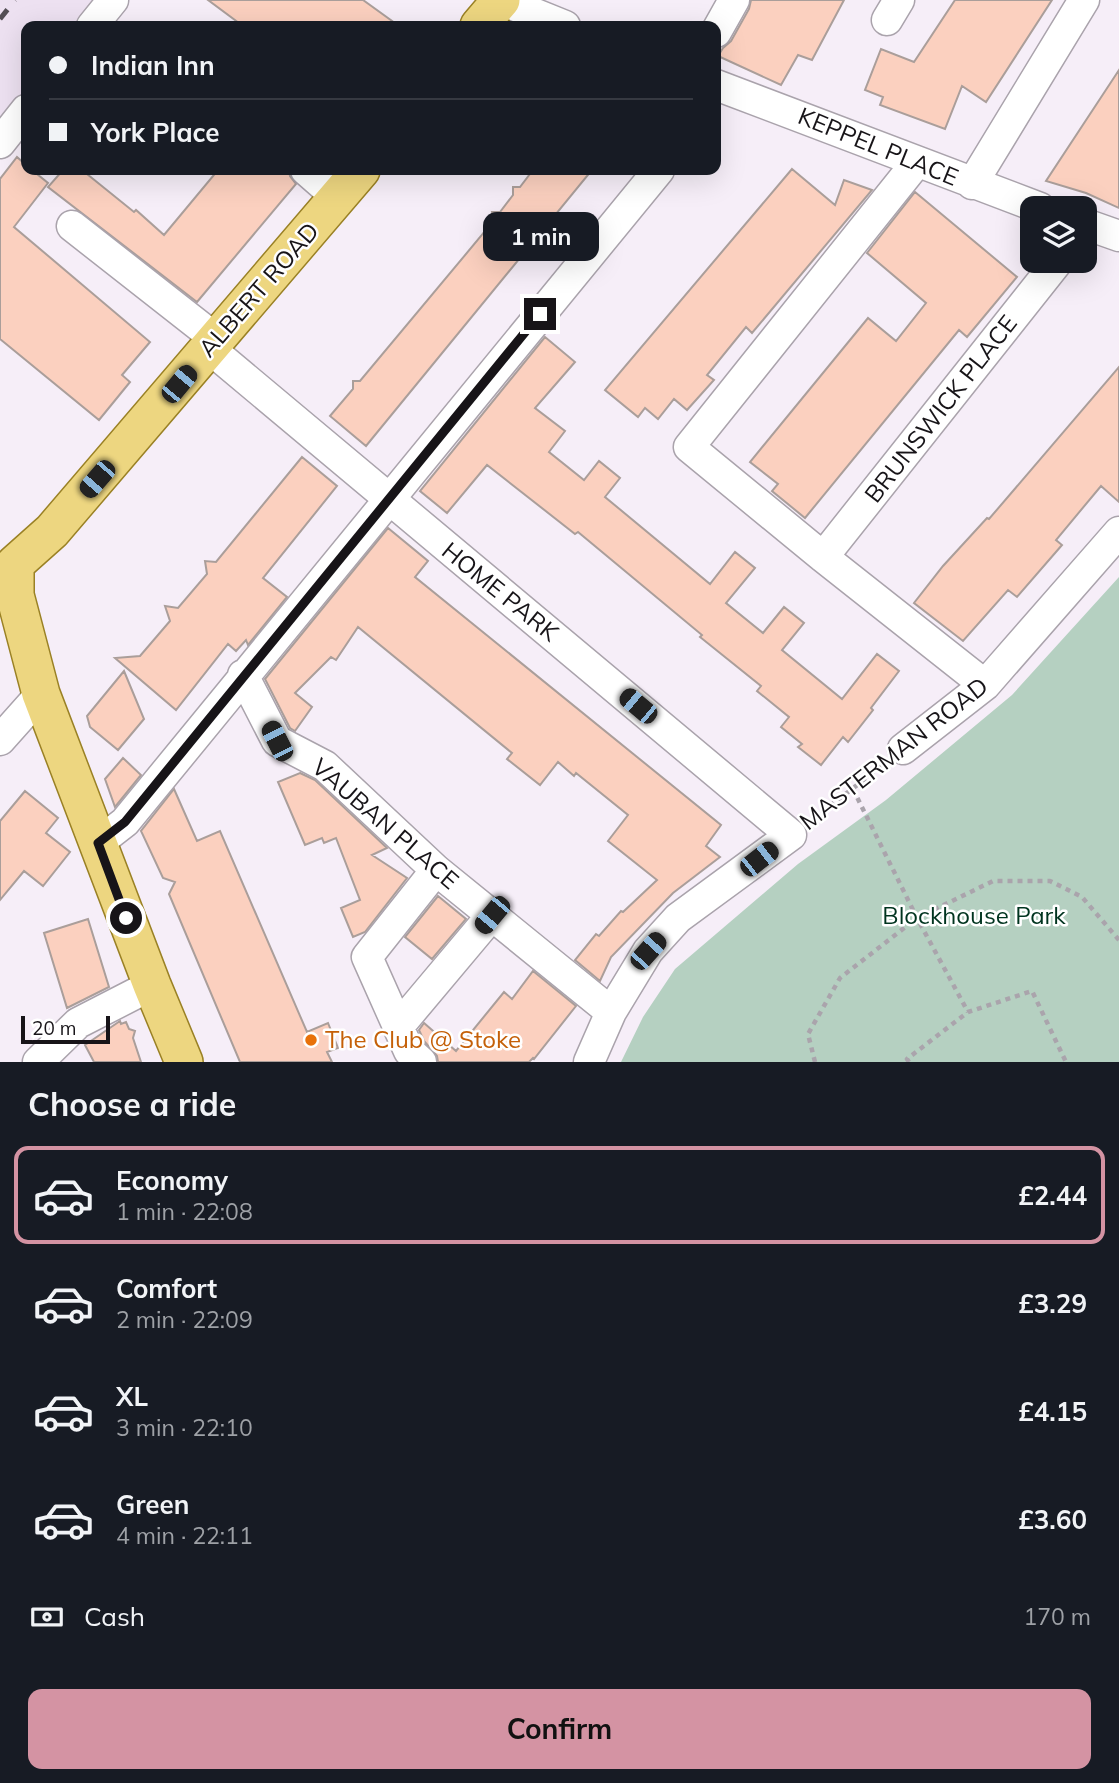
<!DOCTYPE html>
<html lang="en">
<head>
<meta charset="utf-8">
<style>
  :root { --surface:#171b24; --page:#20242c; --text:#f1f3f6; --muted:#9ea1a6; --line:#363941; --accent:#d493a3 }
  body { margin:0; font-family:Mulish,sans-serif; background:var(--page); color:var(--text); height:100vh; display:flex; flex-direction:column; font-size:26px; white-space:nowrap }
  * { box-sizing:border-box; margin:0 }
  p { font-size:23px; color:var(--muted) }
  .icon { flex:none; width:38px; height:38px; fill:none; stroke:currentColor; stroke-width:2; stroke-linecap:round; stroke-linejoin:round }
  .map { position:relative; height:1062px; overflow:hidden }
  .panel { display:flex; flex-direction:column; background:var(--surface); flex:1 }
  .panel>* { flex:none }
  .top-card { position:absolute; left:21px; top:21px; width:700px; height:154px; border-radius:14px; box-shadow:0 7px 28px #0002; display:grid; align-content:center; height:154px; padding:0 28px; background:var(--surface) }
  .fabs { position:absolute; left:1020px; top:196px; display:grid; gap:14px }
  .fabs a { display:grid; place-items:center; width:77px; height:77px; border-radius:14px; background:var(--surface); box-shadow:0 7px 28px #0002; font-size:35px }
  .scale { position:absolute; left:21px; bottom:18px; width:89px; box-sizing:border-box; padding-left:7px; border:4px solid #171418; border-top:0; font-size:19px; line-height:24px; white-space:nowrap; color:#171418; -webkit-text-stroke:5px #fff; paint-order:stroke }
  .end { position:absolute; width:32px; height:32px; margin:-16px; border:9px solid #171418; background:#fff; box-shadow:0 0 0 4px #fff }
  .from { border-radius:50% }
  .bubble { position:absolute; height:49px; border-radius:14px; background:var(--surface); box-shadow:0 7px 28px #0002; font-size:23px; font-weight:700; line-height:49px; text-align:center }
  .car { position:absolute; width:21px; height:42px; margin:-21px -10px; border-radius:9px; box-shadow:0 0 5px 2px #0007; background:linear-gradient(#222 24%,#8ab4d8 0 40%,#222 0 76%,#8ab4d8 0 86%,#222 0) }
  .top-card b { display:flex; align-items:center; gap:24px; height:66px; font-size:26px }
  .top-card b+b { border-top:2px solid var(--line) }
  .top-card i { width:18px; height:18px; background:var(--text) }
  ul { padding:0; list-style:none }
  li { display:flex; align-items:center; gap:21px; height:98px; margin:0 14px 10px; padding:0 14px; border:4px solid transparent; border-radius:14px }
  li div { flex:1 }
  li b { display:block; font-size:26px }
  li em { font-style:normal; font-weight:700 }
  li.selected { border-color:var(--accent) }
  li>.icon { width:63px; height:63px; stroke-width:1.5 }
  h2 { padding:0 28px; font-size:32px; line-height:84px }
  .pay { display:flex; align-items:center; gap:18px; height:77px; padding:0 28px; font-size:26px }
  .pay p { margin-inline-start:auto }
  .primary-button { display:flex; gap:14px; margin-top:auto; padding:14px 28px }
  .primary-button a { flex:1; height:80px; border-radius:14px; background:var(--accent); color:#111; font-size:28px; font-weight:700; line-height:80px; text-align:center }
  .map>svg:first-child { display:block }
  .built { fill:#ede1f1 }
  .green { fill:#b5d0c1 }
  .building { fill:#fbd0bf; stroke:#aa9e9a; stroke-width:2 }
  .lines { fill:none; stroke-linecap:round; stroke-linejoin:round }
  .minor-casing { stroke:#aaa3ac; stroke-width:33 }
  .major-casing { stroke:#9a8125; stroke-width:40 }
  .path { stroke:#aaa4ac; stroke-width:4.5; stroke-dasharray:5 5; stroke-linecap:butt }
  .minor { stroke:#fff; stroke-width:30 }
  .major { stroke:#edd680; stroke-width:37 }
  .rail { stroke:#544f55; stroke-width:5; stroke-dasharray:12 12; stroke-linecap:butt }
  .route { stroke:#171418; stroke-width:9 }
  .food-dot { fill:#e8710a; stroke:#fff; stroke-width:2.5 }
  .labels { text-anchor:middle; stroke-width:5; stroke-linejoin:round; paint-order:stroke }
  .street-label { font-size:24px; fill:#171418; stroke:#fff }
  .park-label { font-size:24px; fill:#00341f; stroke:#fff }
  .food-label { font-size:24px; fill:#c56008; stroke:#fff; text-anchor:start }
</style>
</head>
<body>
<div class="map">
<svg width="1119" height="1062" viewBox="0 0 1119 1062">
  <rect width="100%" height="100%" fill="#f6eef8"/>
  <path class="built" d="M 0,0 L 102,0 L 82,26 L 26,26 L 26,97 L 0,131 Z"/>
  <path class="green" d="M 1119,577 L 1119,1062 L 621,1062 L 643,1017 L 675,969 L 798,864 L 886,800 L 1012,695 Z"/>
  <path class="building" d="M 208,0 L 363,0 L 399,26 L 243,26 Z
    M 751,0 L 844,0 L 812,60 L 798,55 L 781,85 L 718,56 L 723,48 L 731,41 L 749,9 Z
    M 955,0 L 1052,0 L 986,102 L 962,86 L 945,129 L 880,105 L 883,97 L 865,90 L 881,49 L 914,62 Z
    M 1119,70 L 1119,208 L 1086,193 L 1046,181 Z
    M 17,157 L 26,165 L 26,170 L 32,170 L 48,183 L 14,227 L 150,342 L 122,375 L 130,382 L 99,420 L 0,339 L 0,179 Z
    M 792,169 L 835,205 L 844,180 L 872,190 L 752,333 L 746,327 L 707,375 L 714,380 L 687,410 L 674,399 L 658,419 L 645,408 L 638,417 L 605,390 Z
    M 63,170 L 82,170 L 134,212 L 136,210 L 164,235 L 218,170 L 289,170 L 290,176 L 296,184 L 197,302 L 48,187 Z
    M 533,170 L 592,170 L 366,446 L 330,416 L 353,389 L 353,381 L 360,381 L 481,236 L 493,220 L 492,212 L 500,212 L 513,195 L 513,187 L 520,187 Z
    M 915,192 L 1017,277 L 967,337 L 959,330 L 805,518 L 772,491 L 778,484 L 750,462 L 868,318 L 896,341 L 926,303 L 867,253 Z
    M 545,337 L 575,362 L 535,408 L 565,431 L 549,452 L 584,480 L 599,461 L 620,478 L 605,497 L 710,584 L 735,552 L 755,568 L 726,603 L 763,633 L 784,607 L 804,623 L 782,650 L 842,699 L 877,654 L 899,671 L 871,708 L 873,710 L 848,742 L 843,737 L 821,765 L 798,747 L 802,744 L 781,727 L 789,717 L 757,691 L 761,686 L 700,637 L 702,635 L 578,532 L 575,534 L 487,465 L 447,513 L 420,491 Z
    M 1119,367 L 1119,502 L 1101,486 L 1056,540 L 1062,545 L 1017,597 L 1008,590 L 963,641 L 914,603 L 943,566 L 987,518 L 989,519 Z
    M 302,457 L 337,486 L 263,578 L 287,597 L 248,645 L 246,640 L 236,651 L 228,644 L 176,710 L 115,658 L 140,656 L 170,621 L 165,606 L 178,608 L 207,574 L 205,561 L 216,562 Z
    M 388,528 L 428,561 L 415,577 L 721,825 L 706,846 L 720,857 L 673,893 L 611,957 L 600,981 L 575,960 L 596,934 L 599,936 L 621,911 L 623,912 L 657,880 L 608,841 L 628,815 L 576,773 L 574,776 L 558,762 L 540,785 L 507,759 L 512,753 L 358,627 L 336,660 L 331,657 L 295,693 L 312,707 L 295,731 L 290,728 L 265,679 Z
    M 124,671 L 144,719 L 118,750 L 90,727 L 87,716 Z
    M 123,758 L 141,775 L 115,807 L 105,779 Z
    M 300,773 L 315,780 L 387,848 L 372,855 L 407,878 L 365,932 L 353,937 L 341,908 L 360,900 L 336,838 L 324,843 L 322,838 L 305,845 L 278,782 Z
    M 174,789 L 197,841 L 220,831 L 307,1032 L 328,1023 L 338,1048 L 327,1052 L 332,1062 L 240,1062 L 169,894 L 175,882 L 163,878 L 141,831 Z
    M 25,791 L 58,818 L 46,833 L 70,852 L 43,886 L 24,871 L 0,900 L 0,821 Z
    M 438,896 L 466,919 L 432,959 L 405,937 Z
    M 88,919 L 109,987 L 67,1008 L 44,933 Z
    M 533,971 L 576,1006 L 534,1059 L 533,1058 L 529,1062 L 438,1062 L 437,1056 L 424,1041 L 419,1030 L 424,1023 L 456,1051 L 504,992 L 512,999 Z
    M 120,1021 L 121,1024 L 126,1022 L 129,1029 L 135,1031 L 133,1038 L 141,1062 L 94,1062 L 85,1045 Z"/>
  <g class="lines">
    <defs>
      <path id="minor" d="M 501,0 L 565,26
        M 887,20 L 899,0
        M 92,26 L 113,0
        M 716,32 L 734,0
        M 716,85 L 1040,208
        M 0,143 L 26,110
        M 917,162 L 689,447 L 823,557 L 985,685
        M 306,170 L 338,198
        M 972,184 L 1084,0
        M 1085,224 L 1119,236
        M 72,226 L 216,339
        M 209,348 L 791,835 L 678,918 L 648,951 L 611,1012 L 589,1062
        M 823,557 L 1058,261
        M 243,675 L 277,741 L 325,766 L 436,870 L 611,1012
        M 0,740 L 41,694
        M 903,749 L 985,685 L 1119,532
        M 98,843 L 125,822 L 659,170
        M 398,1027 L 492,915
        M 38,1062 L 78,1023 L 152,985
        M 421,1062 L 409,1051 L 367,957 L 436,870"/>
      <path id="major" d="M 479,26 L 501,0
        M 184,1062 L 152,985 L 41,694 L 15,595 L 15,564 L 52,531 L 361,170"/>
    </defs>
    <use href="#minor" class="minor-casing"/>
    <use href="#major" class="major-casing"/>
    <path class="path" d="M 853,789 L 917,918 L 968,1012
      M 814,818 L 882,766
      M 815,1062 L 808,1034 L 840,978 L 917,918 L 993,881 L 1050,881 L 1082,897 L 1119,940
      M 909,1062 L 907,1059 L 968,1012 L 1032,991 L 1066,1062"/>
    <use href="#minor" class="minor"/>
    <use href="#major" class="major"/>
    <path class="rail" d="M 0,19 L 15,0"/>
  </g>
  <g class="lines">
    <path class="route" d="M 126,918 L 98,843 L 125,822 L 540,314"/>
  </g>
  <circle class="food-dot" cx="311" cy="1040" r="7"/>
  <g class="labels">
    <g class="street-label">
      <text transform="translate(878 147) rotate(22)" y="8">KEPPEL PLACE</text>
      <text transform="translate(259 290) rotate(-49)" y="8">ALBERT ROAD</text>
      <text transform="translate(941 409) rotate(-52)" y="8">BRUNSWICK PLACE</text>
      <text transform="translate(500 592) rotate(39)" y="8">HOME PARK</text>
      <text transform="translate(894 754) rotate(-38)" y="8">MASTERMAN ROAD</text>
      <text transform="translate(385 824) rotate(41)" y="8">VAUBAN PLACE</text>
    </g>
    <g class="park-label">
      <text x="974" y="924">Blockhouse Park</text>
    </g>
    <g class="food-label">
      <text x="325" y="1048">The Club @ Stoke</text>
    </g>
  </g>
</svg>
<div class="fabs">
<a><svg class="icon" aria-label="layers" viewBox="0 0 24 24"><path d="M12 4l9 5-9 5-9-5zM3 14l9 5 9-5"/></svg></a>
</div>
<div class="scale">20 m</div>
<i class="end from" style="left:126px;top:918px"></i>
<i class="end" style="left:540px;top:314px"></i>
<div class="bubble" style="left:483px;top:212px;width:116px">1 min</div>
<i class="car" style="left:179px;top:384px;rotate:40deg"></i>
<i class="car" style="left:97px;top:479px;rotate:221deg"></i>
<i class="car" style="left:638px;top:706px;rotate:310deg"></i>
<i class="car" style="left:277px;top:741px;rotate:333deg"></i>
<i class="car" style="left:759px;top:859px;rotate:52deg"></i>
<i class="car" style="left:492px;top:915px;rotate:220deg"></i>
<i class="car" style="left:648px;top:951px;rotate:42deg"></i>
<div class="top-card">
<b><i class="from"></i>Indian Inn</b>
<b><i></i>York Place</b>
</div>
</div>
<section class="panel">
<h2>Choose a ride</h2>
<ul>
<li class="selected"><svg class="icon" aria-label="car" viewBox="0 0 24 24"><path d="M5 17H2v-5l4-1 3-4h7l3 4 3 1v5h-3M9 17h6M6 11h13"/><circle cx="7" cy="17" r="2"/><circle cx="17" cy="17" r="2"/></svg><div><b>Economy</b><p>1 min · 22:08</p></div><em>£2.44</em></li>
<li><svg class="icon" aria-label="car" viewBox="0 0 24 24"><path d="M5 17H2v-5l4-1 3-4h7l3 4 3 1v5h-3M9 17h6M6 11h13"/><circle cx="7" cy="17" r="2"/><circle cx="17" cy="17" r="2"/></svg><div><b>Comfort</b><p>2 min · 22:09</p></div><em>£3.29</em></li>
<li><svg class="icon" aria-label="car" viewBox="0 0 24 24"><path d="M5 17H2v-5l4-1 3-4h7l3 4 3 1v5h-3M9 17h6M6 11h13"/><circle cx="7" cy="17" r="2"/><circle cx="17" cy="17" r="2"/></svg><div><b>XL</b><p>3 min · 22:10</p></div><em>£4.15</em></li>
<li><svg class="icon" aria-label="car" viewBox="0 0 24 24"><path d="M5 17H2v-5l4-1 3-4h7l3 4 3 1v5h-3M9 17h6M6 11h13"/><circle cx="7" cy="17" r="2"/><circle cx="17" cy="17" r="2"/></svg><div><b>Green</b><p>4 min · 22:11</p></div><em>£3.60</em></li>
</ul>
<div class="pay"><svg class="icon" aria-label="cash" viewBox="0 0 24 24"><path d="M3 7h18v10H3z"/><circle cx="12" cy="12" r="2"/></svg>Cash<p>170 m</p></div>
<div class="primary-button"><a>Confirm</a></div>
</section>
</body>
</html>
